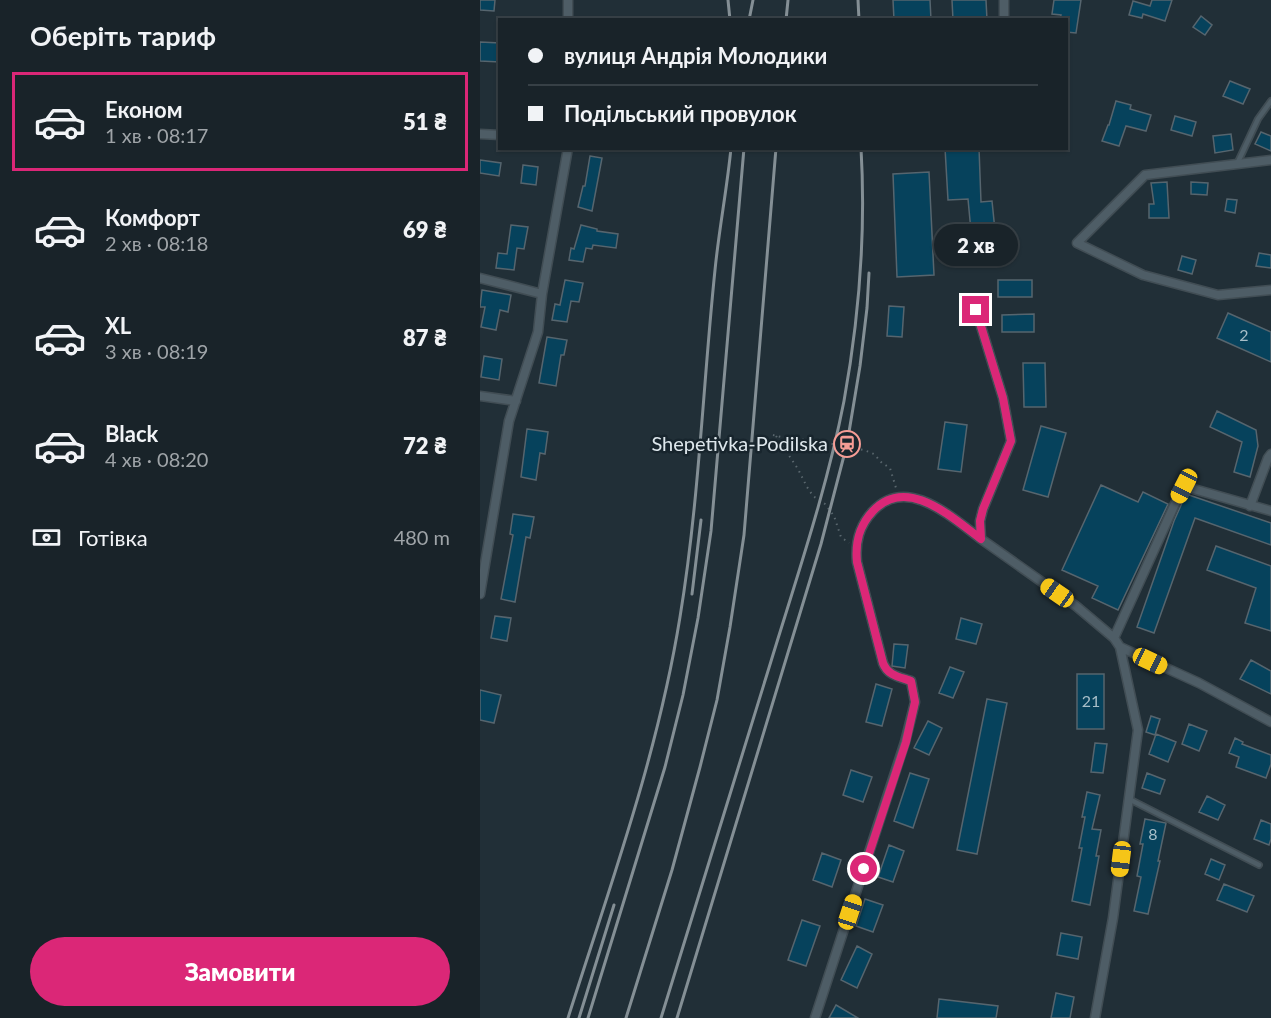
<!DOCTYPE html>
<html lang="uk">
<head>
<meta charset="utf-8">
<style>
  :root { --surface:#192329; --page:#262f35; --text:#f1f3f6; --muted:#9fa4a8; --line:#374046; --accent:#db2777 }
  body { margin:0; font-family:Lato,sans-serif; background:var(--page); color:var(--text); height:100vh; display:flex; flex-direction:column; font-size:22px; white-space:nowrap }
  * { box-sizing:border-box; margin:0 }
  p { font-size:20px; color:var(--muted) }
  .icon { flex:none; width:33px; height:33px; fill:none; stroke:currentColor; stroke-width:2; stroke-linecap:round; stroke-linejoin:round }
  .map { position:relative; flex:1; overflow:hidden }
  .drawer { display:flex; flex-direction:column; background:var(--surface); width:480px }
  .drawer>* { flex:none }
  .top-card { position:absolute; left:18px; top:18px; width:570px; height:132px; border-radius:0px; box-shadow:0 2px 4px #0004,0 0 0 2px var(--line); display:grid; align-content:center; height:132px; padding:0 30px; background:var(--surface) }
  .end { position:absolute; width:27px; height:27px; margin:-14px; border:8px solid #db2777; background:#fff; box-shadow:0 0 0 3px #fff }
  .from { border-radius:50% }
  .bubble { position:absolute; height:42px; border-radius:21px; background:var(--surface); box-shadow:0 2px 4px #0004,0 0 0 2px var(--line); font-size:20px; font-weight:800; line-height:42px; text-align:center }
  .car { position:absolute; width:18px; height:36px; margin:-18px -9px; border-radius:8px; box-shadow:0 0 4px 2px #0007; background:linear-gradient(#f5c518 24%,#345 0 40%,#f5c518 0 76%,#345 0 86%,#f5c518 0) }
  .top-card b { display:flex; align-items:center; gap:21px; height:57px; font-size:22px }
  .top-card b+b { border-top:2px solid var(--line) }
  .top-card i { width:15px; height:15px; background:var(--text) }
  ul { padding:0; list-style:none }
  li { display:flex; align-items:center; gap:18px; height:99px; margin:0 12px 9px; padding:0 18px; border:3px solid transparent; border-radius:0px }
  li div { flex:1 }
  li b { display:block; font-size:22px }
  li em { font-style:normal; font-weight:800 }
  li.on { border-color:var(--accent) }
  li>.icon { width:54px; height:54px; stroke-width:1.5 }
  h2 { padding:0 30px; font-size:27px; line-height:72px }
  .pay { display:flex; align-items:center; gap:15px; height:66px; padding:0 30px; font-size:22px }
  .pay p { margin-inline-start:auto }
  .action { display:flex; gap:12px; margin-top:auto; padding:12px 30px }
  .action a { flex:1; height:69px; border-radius:36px; background:var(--accent); color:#fff; font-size:24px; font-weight:800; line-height:69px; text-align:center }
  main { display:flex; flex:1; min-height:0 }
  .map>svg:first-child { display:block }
  .building { fill:#06425c; stroke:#56656e; stroke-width:1.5 }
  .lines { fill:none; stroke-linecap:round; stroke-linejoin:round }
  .service-casing { stroke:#414d54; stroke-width:8 }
  .minor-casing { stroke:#414d54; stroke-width:11 }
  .path { stroke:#5a676e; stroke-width:2; stroke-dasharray:1.5 4.5; stroke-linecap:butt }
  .service { stroke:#4e5d66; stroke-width:4.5 }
  .minor { stroke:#4e5d66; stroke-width:8 }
  .rail { stroke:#848f95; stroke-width:3 }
  .route { stroke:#db2777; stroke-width:8 }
  .labels { text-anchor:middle; stroke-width:5; stroke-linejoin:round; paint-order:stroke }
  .number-label { font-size:16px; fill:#a8bec8 }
  .poi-label { font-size:20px; fill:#dee7ec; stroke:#18252d; text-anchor:end }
</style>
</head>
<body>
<main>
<section class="drawer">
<h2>Оберіть тариф</h2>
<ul>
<li class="on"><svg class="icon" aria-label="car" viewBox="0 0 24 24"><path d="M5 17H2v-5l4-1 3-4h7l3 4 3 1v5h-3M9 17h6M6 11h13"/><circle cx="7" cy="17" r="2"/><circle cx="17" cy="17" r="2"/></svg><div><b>Економ</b><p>1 хв · 08:17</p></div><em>51 ₴</em></li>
<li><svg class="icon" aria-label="car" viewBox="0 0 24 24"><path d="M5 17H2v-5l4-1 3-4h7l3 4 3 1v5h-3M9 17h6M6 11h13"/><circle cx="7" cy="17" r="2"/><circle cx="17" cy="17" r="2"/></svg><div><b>Комфорт</b><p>2 хв · 08:18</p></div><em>69 ₴</em></li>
<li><svg class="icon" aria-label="car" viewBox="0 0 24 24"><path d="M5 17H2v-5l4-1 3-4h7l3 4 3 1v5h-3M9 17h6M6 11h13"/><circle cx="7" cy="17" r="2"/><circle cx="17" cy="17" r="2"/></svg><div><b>XL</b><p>3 хв · 08:19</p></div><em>87 ₴</em></li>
<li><svg class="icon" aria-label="car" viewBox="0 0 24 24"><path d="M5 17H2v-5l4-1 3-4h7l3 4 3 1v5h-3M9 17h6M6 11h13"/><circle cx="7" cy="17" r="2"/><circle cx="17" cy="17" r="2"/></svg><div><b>Black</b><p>4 хв · 08:20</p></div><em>72 ₴</em></li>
</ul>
<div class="pay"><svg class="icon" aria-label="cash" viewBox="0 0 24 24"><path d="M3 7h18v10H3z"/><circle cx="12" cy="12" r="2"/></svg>Готівка<p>480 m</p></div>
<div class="action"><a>Замовити</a></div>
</section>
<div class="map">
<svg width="791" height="1018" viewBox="0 0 791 1018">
  <rect width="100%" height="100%" fill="#212f37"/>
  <path class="building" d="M 0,0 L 15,0 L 14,11 L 0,10 Z
    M 413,0 L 450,0 L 451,20 L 414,20 Z
    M 472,0 L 506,0 L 507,20 L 473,20 Z
    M 574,0 L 601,0 L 596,33 L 586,32 L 586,20 L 580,20 L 581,15 L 572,14 Z
    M 672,0 L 692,0 L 685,21 L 663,14 L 662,18 L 649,15 L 653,1 L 670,6 Z
    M 721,16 L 732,25 L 725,35 L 713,27 Z
    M 0,42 L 20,43 L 20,62 L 0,61 Z
    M 750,81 L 770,89 L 763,104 L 743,96 Z
    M 636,101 L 651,105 L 650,109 L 671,115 L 666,131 L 646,126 L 639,146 L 622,141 L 628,125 L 629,125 Z
    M 695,116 L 716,122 L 712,136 L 691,130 Z
    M 781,132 L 791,136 L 791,151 L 775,144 Z
    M 751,134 L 753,150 L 735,153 L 733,136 Z
    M 465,148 L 499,148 L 501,202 L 512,201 L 518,260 L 494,263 L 488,199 L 468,200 Z
    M 110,156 L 122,158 L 112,211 L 98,207 L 103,186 L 105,186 Z
    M 0,160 L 21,163 L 19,176 L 0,173 Z
    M 43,165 L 58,167 L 56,185 L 41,183 Z
    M 449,172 L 454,275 L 417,277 L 413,174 Z
    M 687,182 L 689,218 L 669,218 L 669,204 L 674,204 L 671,183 Z
    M 711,182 L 728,183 L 727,195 L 711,194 Z
    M 747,199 L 757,200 L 755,213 L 745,211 Z
    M 31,225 L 48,227 L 44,249 L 37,248 L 34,270 L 16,268 L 18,253 L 27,254 Z
    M 101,225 L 117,229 L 117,231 L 138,234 L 136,248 L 113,245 L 112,249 L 106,248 L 103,262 L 89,260 L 91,248 L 94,249 Z
    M 779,253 L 791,255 L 791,268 L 776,266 Z
    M 702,256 L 716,260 L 712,274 L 698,270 Z
    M 85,280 L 103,283 L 99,302 L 91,301 L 87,322 L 72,320 L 75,304 L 80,305 Z
    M 518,280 L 552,280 L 552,297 L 518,297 Z
    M 2,290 L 31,295 L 28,312 L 20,310 L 16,330 L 1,327 L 5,307 L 0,307 Z
    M 409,306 L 424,307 L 422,337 L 407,336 Z
    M 748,313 L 791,332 L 791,362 L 737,338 Z
    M 554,314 L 554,332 L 522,332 L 522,315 Z
    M 67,337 L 87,340 L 84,355 L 81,355 L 76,386 L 59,383 Z
    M 4,356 L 22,359 L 19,380 L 1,377 Z
    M 543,363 L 565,363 L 566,407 L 544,407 Z
    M 737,411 L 776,430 L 778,446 L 770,477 L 754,472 L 762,442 L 730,427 Z
    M 465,422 L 487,425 L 481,472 L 458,469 Z
    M 561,426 L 586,433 L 568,497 L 543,490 Z
    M 47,429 L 68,432 L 65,454 L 60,453 L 56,480 L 41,477 Z
    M 621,485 L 658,502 L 663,492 L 688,504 L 638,610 L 612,598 L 618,586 L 582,570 Z
    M 706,494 L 791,523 L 791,545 L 715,518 L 674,633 L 657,627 L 694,521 Z
    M 33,514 L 54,517 L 50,538 L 46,537 L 35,602 L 21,599 L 33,535 L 30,534 Z
    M 736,546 L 791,566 L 791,631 L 765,623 L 776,588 L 727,570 Z
    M 15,616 L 31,618 L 27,641 L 11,638 Z
    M 481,618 L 502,624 L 496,644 L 476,639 Z
    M 414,644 L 428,645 L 425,668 L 412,666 Z
    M 771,660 L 791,671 L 791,694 L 760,679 Z
    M 470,667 L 484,672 L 473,698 L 459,693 Z
    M 597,674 L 624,674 L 624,729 L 597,729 Z
    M 396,684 L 412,689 L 402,726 L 386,722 Z
    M 0,690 L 21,695 L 14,723 L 0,720 Z
    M 507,699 L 527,703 L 497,854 L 477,850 Z
    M 671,716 L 680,719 L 675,735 L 666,732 Z
    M 448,721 L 462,728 L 449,755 L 434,748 Z
    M 709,724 L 727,731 L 719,751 L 702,744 Z
    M 676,734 L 696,742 L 688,762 L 669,754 Z
    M 755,738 L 763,742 L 762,744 L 791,755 L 791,764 L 786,778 L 756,767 L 759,757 L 749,753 Z
    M 615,743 L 627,744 L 623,773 L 611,772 Z
    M 371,770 L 392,777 L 383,802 L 363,795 Z
    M 430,773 L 449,779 L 433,828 L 414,821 Z
    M 667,773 L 685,780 L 680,794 L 662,788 Z
    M 607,792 L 620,795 L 612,829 L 621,830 L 616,856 L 619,856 L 610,905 L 592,901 L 602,848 L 599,848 L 605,817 L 602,817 Z
    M 727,796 L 745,805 L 738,820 L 719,812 Z
    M 665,819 L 686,823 L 678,861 L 680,861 L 668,914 L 654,911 L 661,877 L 657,876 L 663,844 L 660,844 Z
    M 781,820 L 791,824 L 791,839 L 789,845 L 774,839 Z
    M 409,845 L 424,851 L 413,882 L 398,877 Z
    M 342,853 L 361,860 L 352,887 L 333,880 Z
    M 731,859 L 745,865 L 739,880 L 725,874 Z
    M 744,884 L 774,896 L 767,912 L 737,900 Z
    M 385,899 L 403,905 L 393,932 L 376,926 Z
    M 322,920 L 340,926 L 326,966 L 308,960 Z
    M 581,933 L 602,937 L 598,959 L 577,955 Z
    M 377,946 L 392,954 L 377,988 L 361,980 Z
    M 576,993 L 594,997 L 590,1018 L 571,1018 Z
    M 459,999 L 518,1006 L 516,1018 L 457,1018 Z
    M 356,1005 L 378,1018 L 349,1018 Z"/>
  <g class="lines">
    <defs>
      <path id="service" d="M 757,164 L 778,119 L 791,101
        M 649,799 L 779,865"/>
      <path id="minor" d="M 88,0 L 88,20
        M 524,0 L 524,20
        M 0,134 L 20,135
        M 791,160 L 665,175 L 597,243 L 663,275 L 738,295 L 791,290
        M 0,278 L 62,294
        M 496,310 L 523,398 L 531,441 L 503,509 L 500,521 L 501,539 L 596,606 L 634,638 L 640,647 L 658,730 L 633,918 L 615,1018
        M 0,396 L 36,401
        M 770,506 L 788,458 L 791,454
        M 0,594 L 29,421 L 58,332 L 62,294 L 88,148
        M 634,638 L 703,486 L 791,511
        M 640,647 L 719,683 L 791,722
        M 335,1018 L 425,742 L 435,702 L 431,681 C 420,677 408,676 403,663 L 377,562 C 375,542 379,526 393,511 C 427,475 471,517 501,539"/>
    </defs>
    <use href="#service" class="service-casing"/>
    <use href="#minor" class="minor-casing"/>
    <path class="path" d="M 293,435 L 305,438 L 314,437 L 341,444 L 347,443 L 384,450 L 394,454 L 402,463 L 410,468 L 416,488
      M 296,436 L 318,469 L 327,487 L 333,496 L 345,504 L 354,516 L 361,537 L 369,543"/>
    <use href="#service" class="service"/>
    <use href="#minor" class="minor"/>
    <path class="rail" d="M 248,0 L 250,20
      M 378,0 L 379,20
      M 269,20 L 273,0
      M 306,20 L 308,0
      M 212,594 L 221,520
      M 88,1018 C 130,886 178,754 200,617 C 219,502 223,385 235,270 C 239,229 247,189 251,148
      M 99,1018 L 134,905
      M 108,1018 L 185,767 L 203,695 L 218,618 L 231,531 L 264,148
      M 146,1018 L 192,870 L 220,767 L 237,700 L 250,627 L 264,535 L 296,148
      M 181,1018 C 217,902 252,787 288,671 C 315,582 346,493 364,401 C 379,318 386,233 381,148
      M 197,1018 L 341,544 L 367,444 L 380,366 L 387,308 L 389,273"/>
  </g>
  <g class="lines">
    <path class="route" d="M 384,869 L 426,742 L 435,702 L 431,681 C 420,677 408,676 403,663 L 377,562 C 375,542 379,526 393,511 C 427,475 471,517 501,539 L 500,521 L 503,509 L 531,441 L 523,398 L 496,310"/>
  </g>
  <defs>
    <symbol id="station-ring" viewBox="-11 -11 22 22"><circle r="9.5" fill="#18252d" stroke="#f59c95" stroke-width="1.5"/><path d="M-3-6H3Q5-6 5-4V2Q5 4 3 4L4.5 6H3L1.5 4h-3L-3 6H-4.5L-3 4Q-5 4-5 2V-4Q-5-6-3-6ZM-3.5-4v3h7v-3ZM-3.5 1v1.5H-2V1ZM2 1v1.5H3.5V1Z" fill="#f59c95"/></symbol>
  </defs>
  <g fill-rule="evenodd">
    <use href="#station-ring" x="352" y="429" width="30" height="30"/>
  </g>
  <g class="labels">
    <g class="number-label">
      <text x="764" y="341">2</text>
      <text x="611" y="707">21</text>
      <text x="673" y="840">8</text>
    </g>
    <g class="poi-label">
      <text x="348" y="451">Shepetivka-Podilska</text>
    </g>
  </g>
</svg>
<i class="end from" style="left:384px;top:869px"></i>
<i class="end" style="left:496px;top:310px"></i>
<div class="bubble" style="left:454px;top:224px;width:84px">2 хв</div>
<i class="car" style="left:704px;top:486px;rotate:207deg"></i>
<i class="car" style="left:577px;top:593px;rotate:305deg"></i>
<i class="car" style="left:670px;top:661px;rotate:115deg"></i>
<i class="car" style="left:641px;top:859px;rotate:187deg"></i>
<i class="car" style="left:370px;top:912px;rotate:18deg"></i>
<div class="top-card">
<b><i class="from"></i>вулиця Андрія Молодики</b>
<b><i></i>Подільський провулок</b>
</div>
</div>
</main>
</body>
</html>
